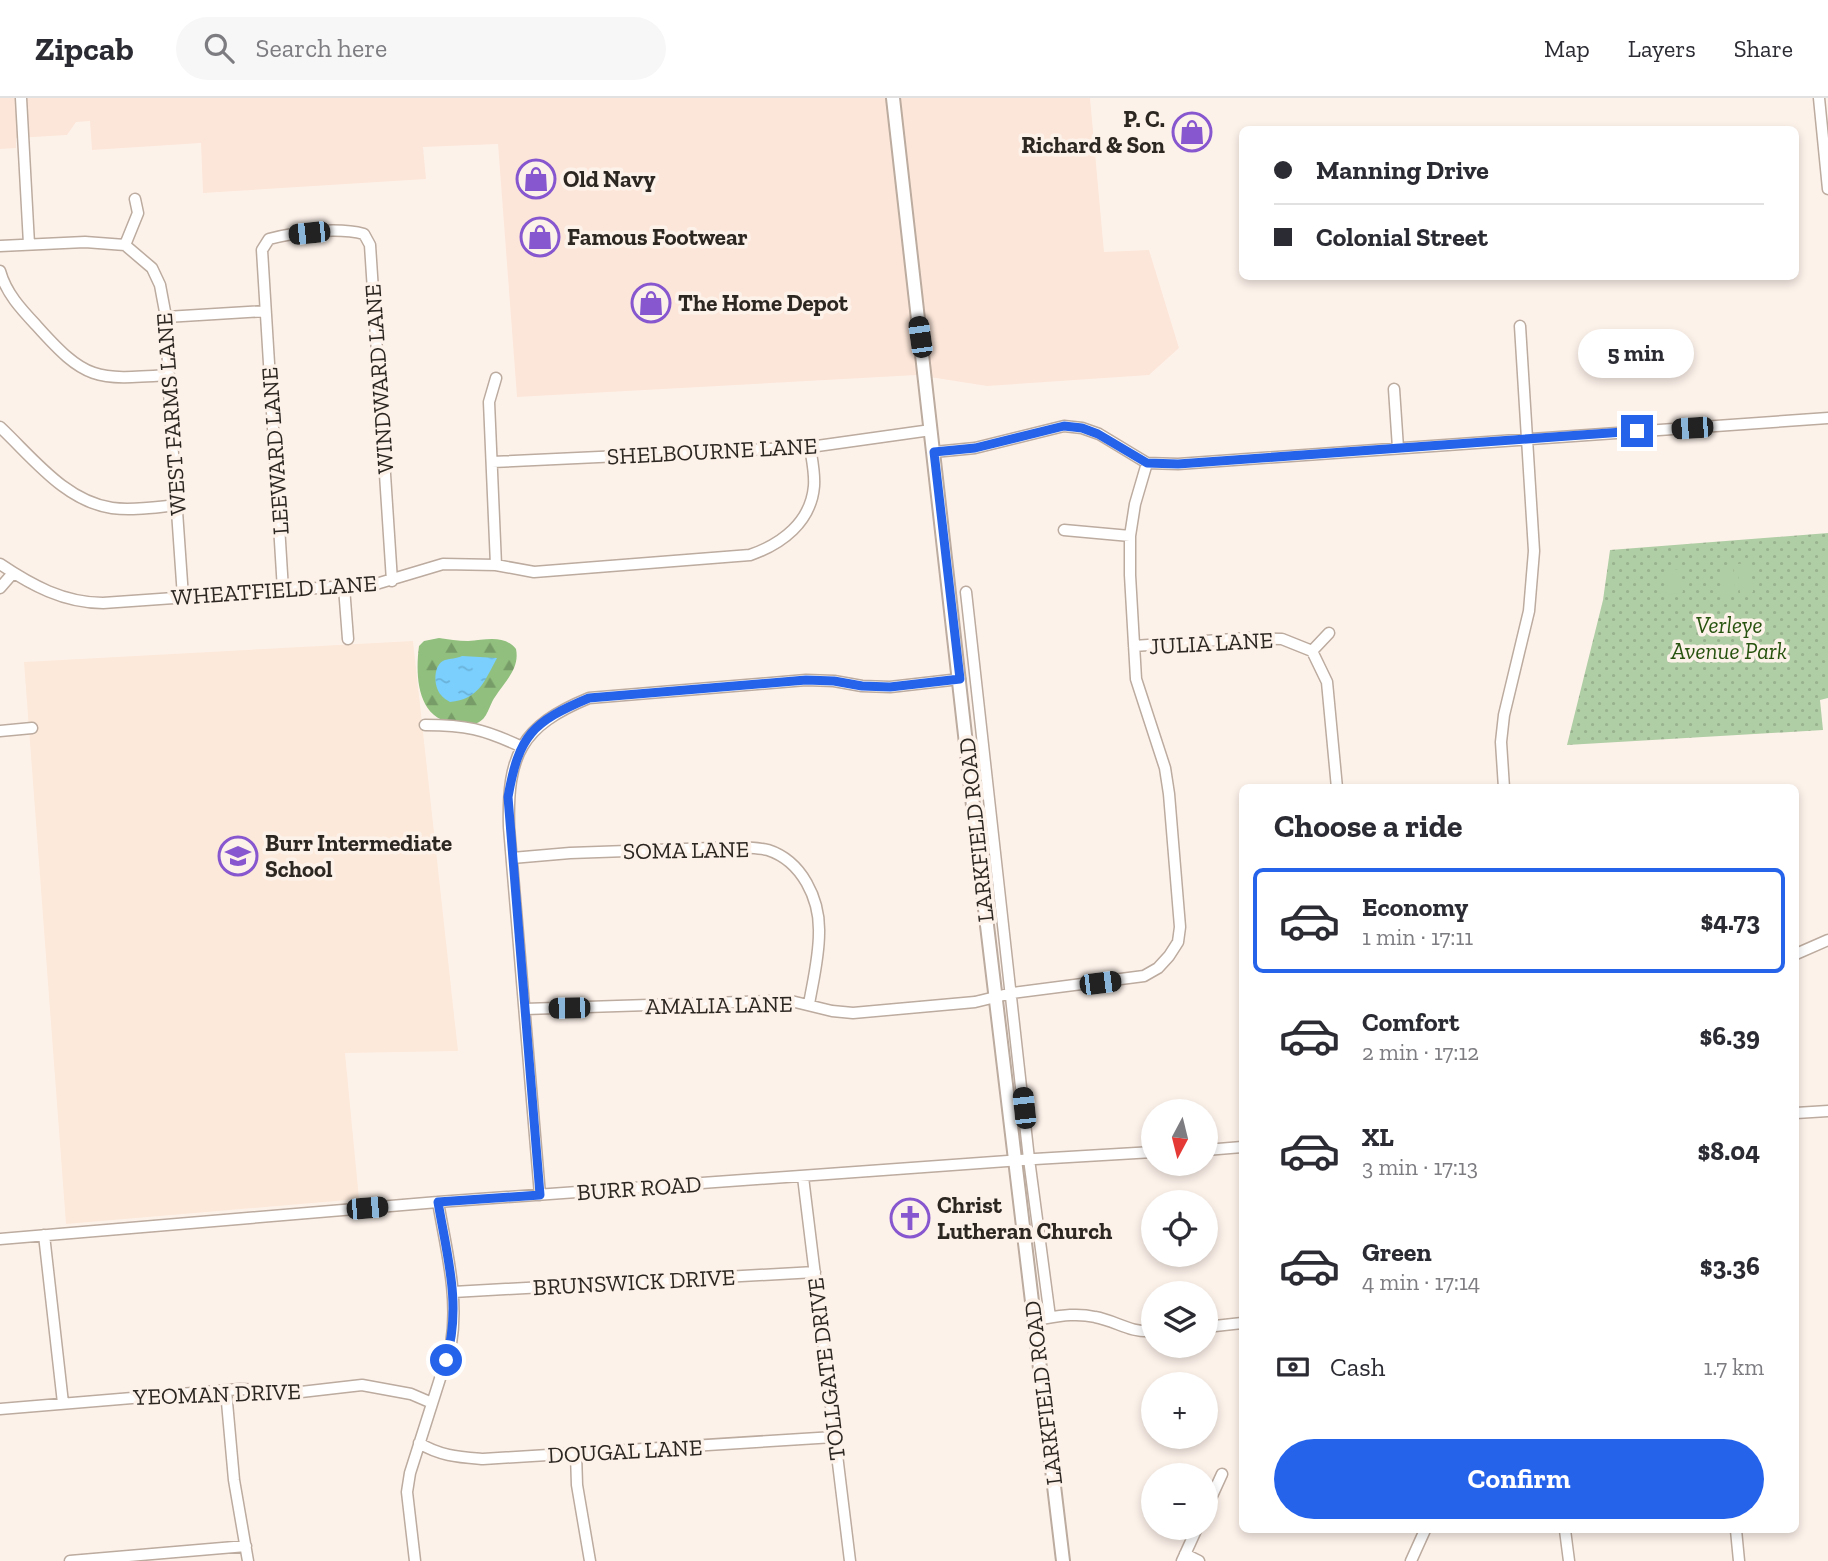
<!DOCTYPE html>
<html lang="en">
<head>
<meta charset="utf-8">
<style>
  :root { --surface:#fff; --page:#f7f7f7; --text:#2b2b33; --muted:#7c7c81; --line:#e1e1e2; --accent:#2563eb }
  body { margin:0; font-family:"Zilla Slab",serif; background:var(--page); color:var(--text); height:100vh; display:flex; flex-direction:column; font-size:26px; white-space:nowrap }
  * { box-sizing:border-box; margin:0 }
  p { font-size:23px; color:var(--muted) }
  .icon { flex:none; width:38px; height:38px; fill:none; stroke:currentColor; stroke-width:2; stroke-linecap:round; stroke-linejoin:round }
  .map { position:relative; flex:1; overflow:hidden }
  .details { position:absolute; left:1239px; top:686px; width:560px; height:749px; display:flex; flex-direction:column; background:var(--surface); border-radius:10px; box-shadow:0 4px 10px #0003 }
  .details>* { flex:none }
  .top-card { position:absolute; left:1239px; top:28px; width:560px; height:154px; border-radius:10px; box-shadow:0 4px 10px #0003; display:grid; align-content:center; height:154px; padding:0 35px; background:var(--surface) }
  .needle { width:46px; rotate:187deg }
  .tools { position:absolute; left:1141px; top:1001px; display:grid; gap:14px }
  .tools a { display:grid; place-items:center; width:77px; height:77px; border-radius:50%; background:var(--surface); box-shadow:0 4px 10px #0003; font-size:35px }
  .end { position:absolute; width:32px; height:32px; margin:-16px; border:9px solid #2563eb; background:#fff; box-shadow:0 0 0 4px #fff }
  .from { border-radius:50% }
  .bubble { position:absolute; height:49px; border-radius:24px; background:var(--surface); box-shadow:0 4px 10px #0003; font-size:23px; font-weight:800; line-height:49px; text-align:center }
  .car { position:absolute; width:21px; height:42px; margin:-21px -10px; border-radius:9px; box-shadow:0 0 5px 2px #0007; background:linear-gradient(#222 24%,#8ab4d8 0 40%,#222 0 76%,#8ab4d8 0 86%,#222 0) }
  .top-card b { display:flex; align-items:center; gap:24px; height:66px; font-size:26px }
  .top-card b+b { border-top:2px solid var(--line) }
  .top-card i { width:18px; height:18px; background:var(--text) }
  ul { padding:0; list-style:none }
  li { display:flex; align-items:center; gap:21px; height:105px; margin:0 14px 10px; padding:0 21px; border:4px solid transparent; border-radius:10px }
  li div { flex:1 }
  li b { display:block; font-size:26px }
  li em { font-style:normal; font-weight:800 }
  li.on { border-color:var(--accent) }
  li>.icon { width:63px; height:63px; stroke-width:1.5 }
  h2 { padding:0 35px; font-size:32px; line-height:84px }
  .pay { display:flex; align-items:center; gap:18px; height:77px; padding:0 35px; font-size:26px }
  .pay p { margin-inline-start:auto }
  .button { display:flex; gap:14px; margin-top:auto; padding:14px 35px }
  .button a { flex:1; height:80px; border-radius:42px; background:var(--accent); color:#fff; font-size:28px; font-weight:800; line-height:80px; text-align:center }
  header { display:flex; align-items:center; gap:42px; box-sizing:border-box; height:98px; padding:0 35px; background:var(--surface); border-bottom:2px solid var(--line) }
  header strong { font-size:33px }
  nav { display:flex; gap:38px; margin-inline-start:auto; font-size:24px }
  .search { width:490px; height:63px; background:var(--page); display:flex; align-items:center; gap:18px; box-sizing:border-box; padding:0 24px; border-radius:38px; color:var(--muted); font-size:26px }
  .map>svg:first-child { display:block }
  .commercial { fill:#fce6d9 }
  .built { fill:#fce9da }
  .forest { fill:url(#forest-firs) }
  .park { fill:url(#park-dots) }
  .pitch { fill:#b0cea5 }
  .water { fill:url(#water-ripples) }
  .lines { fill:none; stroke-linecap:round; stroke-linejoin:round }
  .minor-casing { stroke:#bcab9f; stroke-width:13 }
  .major-casing { stroke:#bcab9f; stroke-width:16 }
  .minor { stroke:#fff; stroke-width:10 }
  .major { stroke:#fff; stroke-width:12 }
  .route { stroke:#2563eb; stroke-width:9 }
  .labels { text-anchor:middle; stroke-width:7; stroke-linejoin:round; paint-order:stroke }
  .poi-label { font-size:23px; font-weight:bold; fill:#2d2722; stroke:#fdf2ea; text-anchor:start }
  .street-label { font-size:23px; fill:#2d2722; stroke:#fdf2ea }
  .park-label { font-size:23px; font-style:italic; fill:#27530f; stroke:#fdf2ea }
</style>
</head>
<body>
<header>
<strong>Zipcab</strong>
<div class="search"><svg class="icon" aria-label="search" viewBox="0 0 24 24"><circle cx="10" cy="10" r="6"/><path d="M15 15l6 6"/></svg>Search here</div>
<nav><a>Map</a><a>Layers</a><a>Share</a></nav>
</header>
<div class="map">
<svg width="1828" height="1463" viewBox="0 0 1828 1463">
  <defs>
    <pattern id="forest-firs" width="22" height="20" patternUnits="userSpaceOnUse" patternTransform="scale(1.75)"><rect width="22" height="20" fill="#91c07e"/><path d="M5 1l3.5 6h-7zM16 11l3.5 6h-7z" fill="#779c67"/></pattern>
    <pattern id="park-dots" width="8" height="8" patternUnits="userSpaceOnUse" patternTransform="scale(1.75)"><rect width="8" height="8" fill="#b0cea5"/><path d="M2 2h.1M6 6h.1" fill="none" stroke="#98b18e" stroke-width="1.8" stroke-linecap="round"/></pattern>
    <pattern id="water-ripples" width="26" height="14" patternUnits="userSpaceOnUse" patternTransform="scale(1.75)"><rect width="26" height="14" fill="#7acffd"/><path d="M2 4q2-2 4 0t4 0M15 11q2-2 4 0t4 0" fill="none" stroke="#6ab2d9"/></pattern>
  </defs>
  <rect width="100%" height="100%" fill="#fdf2ea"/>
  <path class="commercial" d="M 0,0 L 1090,0 L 1104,154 L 1149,152 L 1179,250 L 1149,277 L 987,288 L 917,277 L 517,299 L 498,46 L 423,49 L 426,81 L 203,95 L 201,45 L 92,52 L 90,23 L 76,24 L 67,37 L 16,40 L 16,50 L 0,51 Z"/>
  <path class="built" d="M 413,543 L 458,953 L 345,955 L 359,1101 L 66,1126 L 24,564 Z"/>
  <path class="forest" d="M 439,540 C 448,541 458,543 468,543 C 485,542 504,536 516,551 C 520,571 505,583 495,599 C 489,607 488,621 477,625 C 471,627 462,625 456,625 C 417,623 415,578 419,548 L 424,543 Z"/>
  <path class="park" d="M 1828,435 L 1828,600 L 1820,602 L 1823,632 L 1567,647 L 1603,502 L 1610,452 Z"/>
  <path class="pitch" d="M 1751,465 L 1753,494 L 1740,495 L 1737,466 Z
    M 1733,467 L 1735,495 L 1722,497 L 1720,468 Z
    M 1679,471 L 1683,494 L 1668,497 L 1664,473 Z"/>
  <path class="water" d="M 462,558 L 497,560 C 484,584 479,601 450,604 C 447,602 443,600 441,597 C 433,588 433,566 445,562 C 451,560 456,561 462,558 Z"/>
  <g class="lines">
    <defs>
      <path id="minor" d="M 21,0 L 29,146
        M 1819,0 L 1828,91
        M 125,147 L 138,115 L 135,101
        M 0,148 L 85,144 L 125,147 L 152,170 L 160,187 L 166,219 L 170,313 L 183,499
        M 0,173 C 6,195 21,211 36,227 C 86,283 95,282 169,277
        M 166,219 L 265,213
        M 496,280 L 489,304 L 496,467
        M 1394,291 L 1398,350
        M 0,329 C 33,360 65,403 112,410 C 133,413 156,409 177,407
        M 934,354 L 975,350 L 1064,328 L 1082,330 L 1099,336 L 1147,365 L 1178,366 L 1828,320
        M 492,364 L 810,349 L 931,332
        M 1064,432 L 1130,438
        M 0,466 C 31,487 64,505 103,505 L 376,486 L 443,466 L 496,467 L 534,474 L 750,457 C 782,446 811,424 814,388 C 815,375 812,362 810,349
        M 344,489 L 348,541
        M 0,490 L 13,475
        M 283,492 L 262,152 L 269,141 C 295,134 338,129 364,136 L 370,147 L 392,483
        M 966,494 L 1029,1061 L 1050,1219
        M 1134,548 L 1248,540 L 1282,541 L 1312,553 L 1327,584 L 1337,690
        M 1312,553 L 1329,535
        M 425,627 C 466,627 483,631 520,648
        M 0,633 L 32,630
        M 1504,690 L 1501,644 L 1504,617 L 1529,513 L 1534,453 L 1520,228
        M 512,760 L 570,755 L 741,749 C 750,750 760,750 768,752 C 802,763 820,801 819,835 C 819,859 813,883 809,906
        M 1796,856 L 1828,842
        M 525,911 L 769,903 L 791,903 L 832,913 L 853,915 L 975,904 L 1012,895 L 1144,878 L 1158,870 L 1169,858 L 1178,844 L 1180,829 L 1169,696 L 1165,670 L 1136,581 L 1130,477 L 1130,438 L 1135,406 L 1147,365
        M 1796,1015 L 1828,1013
        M 1206,1052 L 1242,1049
        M 803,1079 L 850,1463
        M 540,1097 L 509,729 C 507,657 521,628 589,600 L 806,582 L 834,583 L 862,588 L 890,589 L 960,581
        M 44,1137 L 63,1305
        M 0,1141 L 438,1104 L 1035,1061 L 1153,1054
        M 453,1194 L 815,1174
        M 1034,1222 C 1055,1219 1074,1214 1095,1219 C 1117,1223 1129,1235 1153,1233
        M 1206,1229 L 1242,1225
        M 226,1293 L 234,1382 L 248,1463
        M 0,1311 L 240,1291 L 301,1294 L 362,1287 L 411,1296 L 432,1305
        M 419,1345 C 440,1358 459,1359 483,1361 L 834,1339
        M 576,1356 L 577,1387 L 590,1463
        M 1206,1411 L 1222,1376
        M 1565,1432 L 1569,1463
        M 1736,1432 L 1739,1463
        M 1185,1456 L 1199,1463
        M 70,1463 L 246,1448
        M 415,1463 L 407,1394 L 410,1375 L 451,1246 C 459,1199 446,1151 438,1104
        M 1182,1463 L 1197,1430
        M 1411,1463 L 1425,1432"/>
      <path id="major" d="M 893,0 L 978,752 L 1063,1463"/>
    </defs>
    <use href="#minor" class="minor-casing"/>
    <use href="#major" class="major-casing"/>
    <use href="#minor" class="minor"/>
    <use href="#major" class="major"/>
  </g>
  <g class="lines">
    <path class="route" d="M 446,1262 C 462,1208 447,1158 438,1104 L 540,1097 L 508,699 C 519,637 532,624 589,600 L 806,582 L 834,583 L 862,588 L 890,589 L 960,581 L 934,354 L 975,350 L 1064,328 L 1082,330 L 1098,336 L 1147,365 L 1178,366 L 1637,333"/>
  </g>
  <defs>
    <symbol id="shop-ring" viewBox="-11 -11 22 22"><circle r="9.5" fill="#fdf2ea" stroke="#8757cf" stroke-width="1.5"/><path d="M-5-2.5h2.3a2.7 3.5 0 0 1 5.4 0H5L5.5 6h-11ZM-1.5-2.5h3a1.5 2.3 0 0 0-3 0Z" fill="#8757cf"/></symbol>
    <symbol id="school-ring" viewBox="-11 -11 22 22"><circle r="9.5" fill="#fdf2ea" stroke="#8757cf" stroke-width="1.5"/><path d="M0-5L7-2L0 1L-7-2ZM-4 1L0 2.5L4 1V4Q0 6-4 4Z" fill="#8757cf"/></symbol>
    <symbol id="church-ring" viewBox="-11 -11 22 22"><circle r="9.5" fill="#fdf2ea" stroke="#8757cf" stroke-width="1.5"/><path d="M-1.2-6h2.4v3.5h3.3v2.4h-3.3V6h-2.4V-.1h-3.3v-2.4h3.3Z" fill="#8757cf"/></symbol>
  </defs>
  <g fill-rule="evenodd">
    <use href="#shop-ring" x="1170" y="12" width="44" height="44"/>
    <use href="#shop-ring" x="514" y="59" width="44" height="44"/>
    <use href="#shop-ring" x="518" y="117" width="44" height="44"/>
    <use href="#shop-ring" x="629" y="183" width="44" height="44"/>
    <use href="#school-ring" x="216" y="736" width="44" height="44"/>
    <use href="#church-ring" x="888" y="1098" width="44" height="44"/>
  </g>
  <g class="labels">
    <g class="poi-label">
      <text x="1165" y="29" text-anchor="end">P. C.<tspan x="1165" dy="26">Richard &amp; Son</tspan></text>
      <text x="563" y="89">Old Navy</text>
      <text x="567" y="147">Famous Footwear</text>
      <text x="678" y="213">The Home Depot</text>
      <text x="265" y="753">Burr Intermediate<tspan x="265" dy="26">School</tspan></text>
      <text x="937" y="1115">Christ<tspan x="937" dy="26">Lutheran Church</tspan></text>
    </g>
    <g class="street-label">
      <text transform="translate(379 281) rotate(-94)" y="8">WINDWARD LANE</text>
      <text transform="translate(171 316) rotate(-94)" y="8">WEST FARMS LANE</text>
      <text transform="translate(275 353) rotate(-94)" y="8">LEEWARD LANE</text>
      <text transform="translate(712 353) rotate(-3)" y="8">SHELBOURNE LANE</text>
      <text transform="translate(274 492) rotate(-4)" y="8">WHEATFIELD LANE</text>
      <text transform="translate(1211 545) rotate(-3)" y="8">JULIA LANE</text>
      <text transform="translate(976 732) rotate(-96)" y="8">LARKFIELD ROAD</text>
      <text transform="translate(686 752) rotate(-1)" y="8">SOMA LANE</text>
      <text transform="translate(719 907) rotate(-1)" y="8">AMALIA LANE</text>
      <text transform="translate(639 1090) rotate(-4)" y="8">BURR ROAD</text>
      <text transform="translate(634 1184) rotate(-3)" y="8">BRUNSWICK DRIVE</text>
      <text transform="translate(826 1271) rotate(-97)" y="8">TOLLGATE DRIVE</text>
      <text transform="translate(1043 1295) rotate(-97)" y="8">LARKFIELD ROAD</text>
      <text transform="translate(217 1296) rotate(-2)" y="8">YEOMAN DRIVE</text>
      <text transform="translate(625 1353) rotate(-3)" y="8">DOUGAL LANE</text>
    </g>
    <g class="park-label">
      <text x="1729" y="535">Verleye<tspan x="1729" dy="26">Avenue Park</tspan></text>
    </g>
  </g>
</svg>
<div class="tools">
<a><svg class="needle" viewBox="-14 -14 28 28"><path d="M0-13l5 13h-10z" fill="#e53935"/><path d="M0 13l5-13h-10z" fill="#7c7c81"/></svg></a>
<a><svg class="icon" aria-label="locate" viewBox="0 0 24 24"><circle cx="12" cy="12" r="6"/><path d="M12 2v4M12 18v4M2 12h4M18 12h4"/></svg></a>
<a><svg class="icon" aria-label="layers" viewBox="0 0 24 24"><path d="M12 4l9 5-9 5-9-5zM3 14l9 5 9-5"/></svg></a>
<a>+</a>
<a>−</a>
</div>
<i class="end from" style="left:446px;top:1262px"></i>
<i class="end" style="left:1637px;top:333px"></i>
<div class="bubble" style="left:1578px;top:231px;width:116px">5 min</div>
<i class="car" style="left:309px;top:135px;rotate:264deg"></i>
<i class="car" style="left:920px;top:239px;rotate:352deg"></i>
<i class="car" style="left:1692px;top:330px;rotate:266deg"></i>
<i class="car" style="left:1100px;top:885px;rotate:83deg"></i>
<i class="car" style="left:569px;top:910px;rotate:269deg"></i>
<i class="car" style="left:1024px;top:1010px;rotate:354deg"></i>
<i class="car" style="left:367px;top:1110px;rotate:85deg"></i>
<div class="top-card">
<b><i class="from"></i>Manning Drive</b>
<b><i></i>Colonial Street</b>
</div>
<section class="details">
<h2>Choose a ride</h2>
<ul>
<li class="on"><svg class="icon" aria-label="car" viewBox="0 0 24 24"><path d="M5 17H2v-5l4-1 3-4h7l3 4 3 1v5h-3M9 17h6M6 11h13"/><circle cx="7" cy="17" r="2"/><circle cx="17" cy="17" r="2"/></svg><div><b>Economy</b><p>1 min · 17:11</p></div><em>$4.73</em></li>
<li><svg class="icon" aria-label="car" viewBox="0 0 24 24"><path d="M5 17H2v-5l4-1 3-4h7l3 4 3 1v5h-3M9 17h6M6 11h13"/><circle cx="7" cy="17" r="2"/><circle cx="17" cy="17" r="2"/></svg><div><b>Comfort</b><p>2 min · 17:12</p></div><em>$6.39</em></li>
<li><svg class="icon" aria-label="car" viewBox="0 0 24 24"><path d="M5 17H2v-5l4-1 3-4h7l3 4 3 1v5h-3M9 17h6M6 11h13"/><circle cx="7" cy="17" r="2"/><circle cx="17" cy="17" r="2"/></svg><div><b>XL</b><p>3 min · 17:13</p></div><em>$8.04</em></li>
<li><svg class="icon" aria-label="car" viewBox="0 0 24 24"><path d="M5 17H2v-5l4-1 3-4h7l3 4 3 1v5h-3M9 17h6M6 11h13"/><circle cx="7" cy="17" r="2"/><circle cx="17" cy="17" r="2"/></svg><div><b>Green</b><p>4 min · 17:14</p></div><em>$3.36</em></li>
</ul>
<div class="pay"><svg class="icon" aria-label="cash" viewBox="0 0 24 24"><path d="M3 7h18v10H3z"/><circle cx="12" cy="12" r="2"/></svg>Cash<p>1.7 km</p></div>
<div class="button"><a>Confirm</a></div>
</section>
</div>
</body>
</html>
